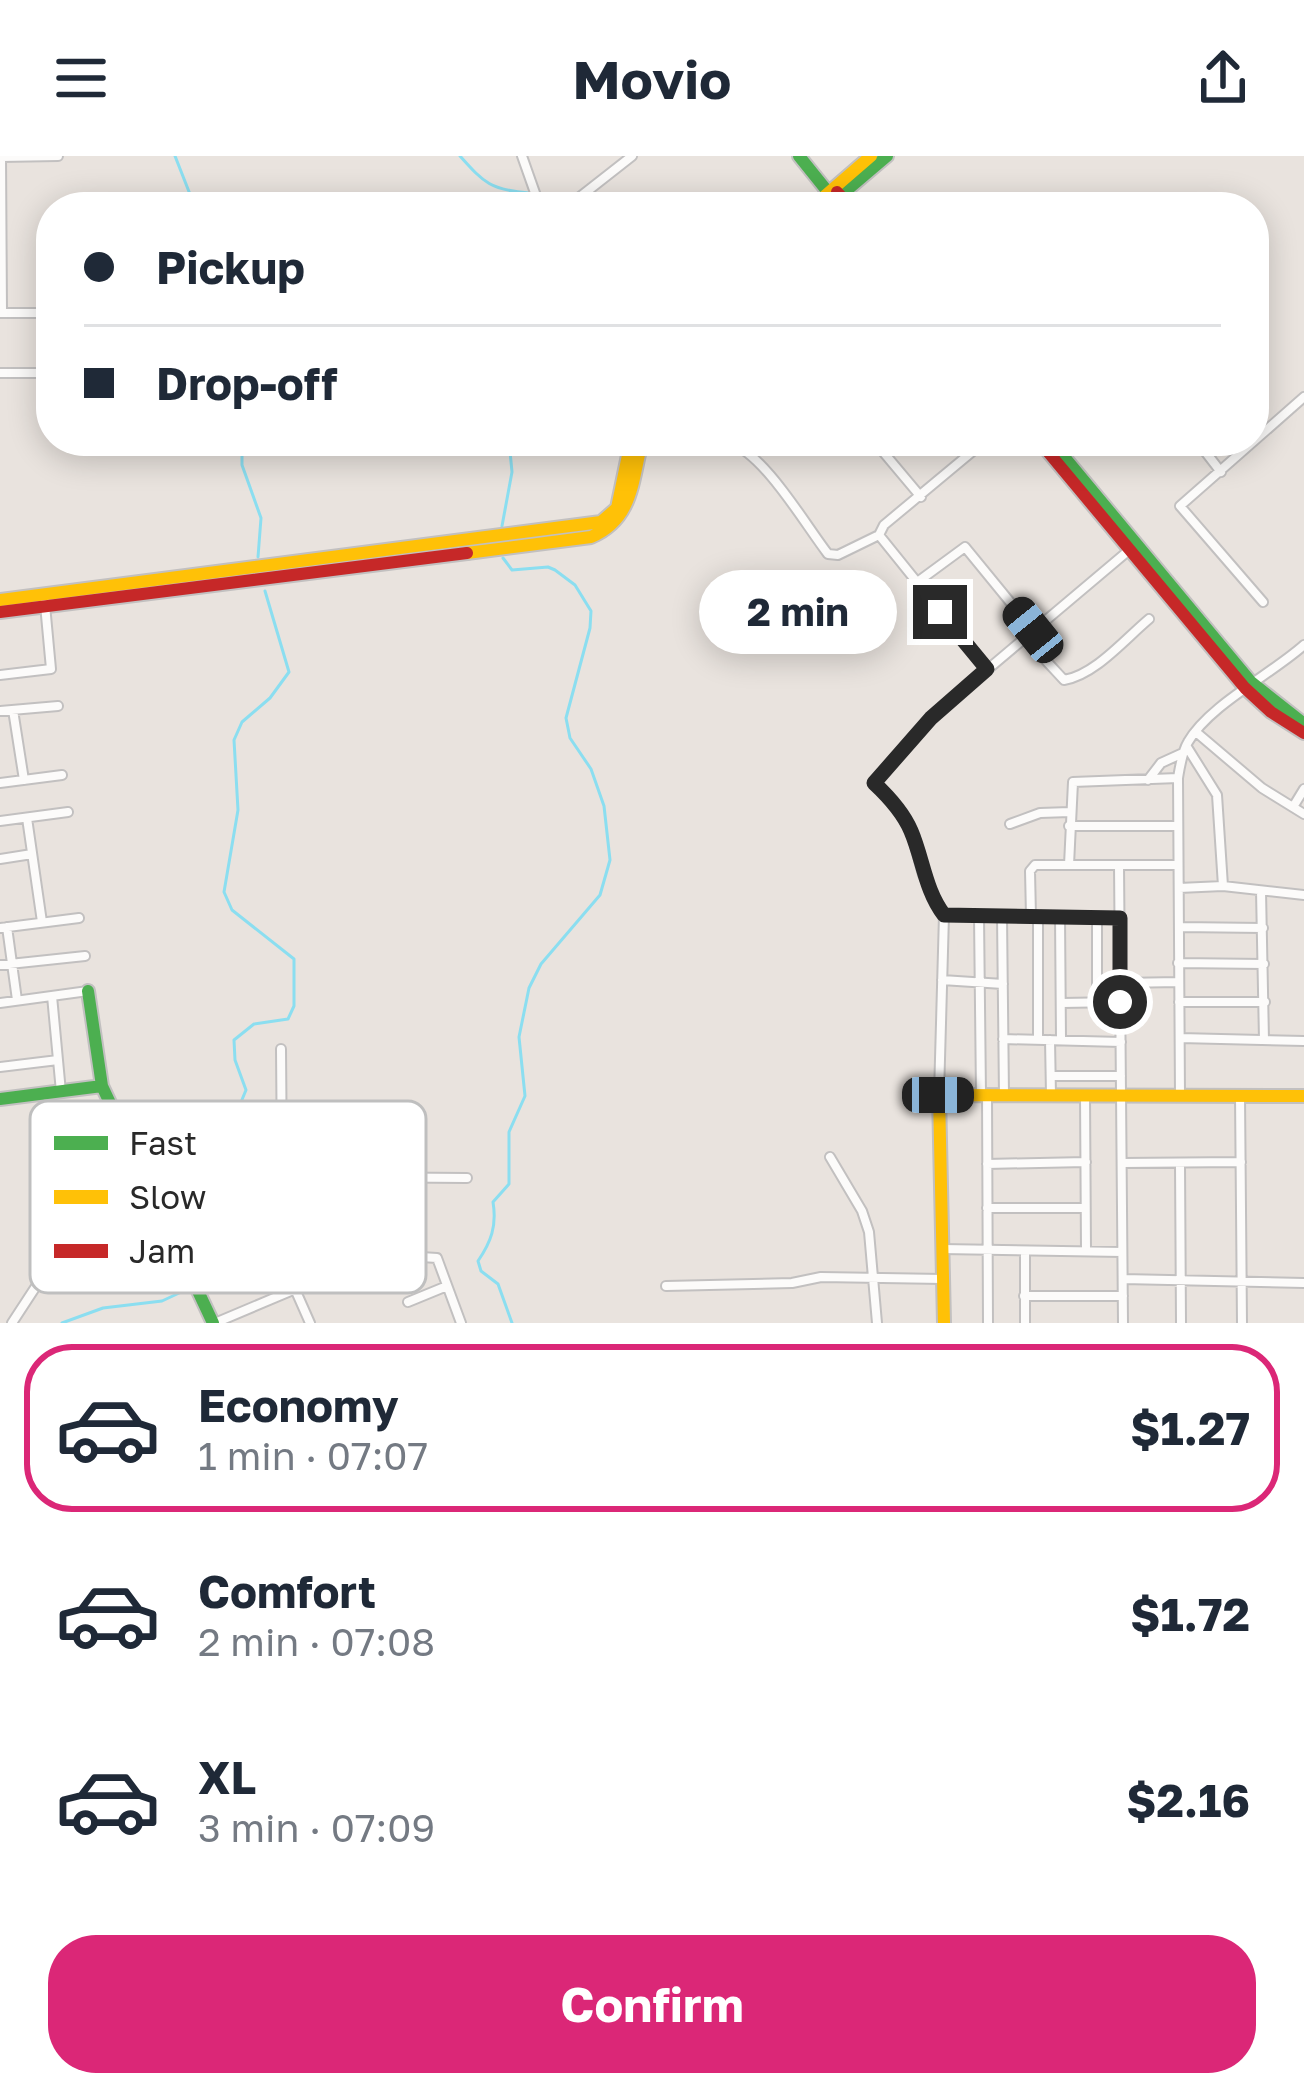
<!DOCTYPE html>
<html lang="en">
<head>
<meta charset="utf-8">
<style>
  :root { --surface:#fff; --page:#f2f2f3; --text:#1f2937; --muted:#747a83; --line:#e0e1e3; --accent:#db2777 }
  body { margin:0; font-family:"Golos Text",sans-serif; background:var(--page); color:var(--text); height:100vh; display:flex; flex-direction:column; font-size:45px; white-space:nowrap }
  * { box-sizing:border-box; margin:0 }
  p { font-size:39px; color:var(--muted) }
  .icon { flex:none; width:66px; height:66px; fill:none; stroke:currentColor; stroke-width:2; stroke-linecap:round; stroke-linejoin:round }
  .map { position:relative; height:1167px; overflow:hidden }
  .details { display:flex; flex-direction:column; background:var(--surface); flex:1 }
  .details>* { flex:none }
  .banner { position:absolute; left:36px; top:36px; width:1233px; height:264px; border-radius:48px; box-shadow:0 6px 30px #0003; display:grid; align-content:center; height:264px; padding:0 48px; background:var(--surface) }
  .end { position:absolute; width:54px; height:54px; margin:-27px; border:15px solid #292929; background:#fff; box-shadow:0 0 0 6px #fff }
  .from { border-radius:50% }
  .bubble { position:absolute; height:84px; border-radius:42px; background:var(--surface); box-shadow:0 6px 30px #0003; font-size:39px; font-weight:700; line-height:84px; text-align:center }
  .car { position:absolute; width:36px; height:72px; margin:-36px -18px; border-radius:15px; box-shadow:0 0 9px 3px #0007; background:linear-gradient(#222 24%,#8ab4d8 0 40%,#222 0 76%,#8ab4d8 0 86%,#222 0) }
  .banner b { display:flex; align-items:center; gap:42px; height:114px; font-size:45px }
  .banner b+b { border-top:3px solid var(--line) }
  .banner i { width:30px; height:30px; background:var(--text) }
  ul { padding:21px 0 0; list-style:none }
  li { display:flex; align-items:center; gap:36px; height:168px; margin:0 24px 18px; padding:0 24px; border:6px solid transparent; border-radius:48px }
  li div { flex:1 }
  li b { display:block; font-size:45px }
  li em { font-style:normal; font-weight:700 }
  li.selected { border-color:var(--accent) }
  li>.icon { width:108px; height:108px; stroke-width:1.5 }
  .cta { display:flex; gap:24px; margin-top:auto; padding:24px 48px }
  .cta a { flex:1; height:138px; border-radius:48px; background:var(--accent); color:#fff; font-size:48px; font-weight:700; line-height:138px; text-align:center }
  header { display:flex; justify-content:space-between; align-items:center; height:156px; padding:0 48px; background:var(--surface); font-size:54px; font-weight:700 }
  .map>svg:first-child { display:block }
  .lines { fill:none; stroke-linecap:round; stroke-linejoin:round }
  .stream { stroke:#8bdef0; stroke-width:3 }
  .street-casing { stroke:#c2c0c0; stroke-width:12 }
  .fast-casing { stroke:#c2c0c0; stroke-width:16 }
  .slow-casing { stroke:#c2c0c0; stroke-width:16 }
  .jam-casing { stroke:#c2c0c0; stroke-width:16 }
  .street { stroke:#fcfbfa; stroke-width:8 }
  .fast { stroke:#4caf50; stroke-width:12 }
  .slow { stroke:#ffc107; stroke-width:12 }
  .jam { stroke:#c62828; stroke-width:12 }
  .route { stroke:#292929; stroke-width:15 }
  .key { fill:#fff; stroke:#bfbfbf; stroke-width:3 }
  .key-label { font-size:33px; fill:#292929 }
</style>
</head>
<body>
<header><svg class="icon" aria-label="menu" viewBox="0 0 24 24"><path d="M4 6h16M4 12h16M4 18h16"/></svg>Movio<svg class="icon" aria-label="share" viewBox="0 0 24 24"><path d="M12 15V3M7 8l5-5 5 5M5 13v7h14v-7"/></svg></header>
<div class="map">
<svg width="1304" height="1167" viewBox="0 0 1304 1167">
  <rect width="100%" height="100%" fill="#e9e3de"/>
  <g class="lines">
    <path class="stream" d="M 175,0 L 195,51
      M 460,0 C 484,27 491,34 529,37 L 535,51
      M 242,285 L 242,309 L 261,362 L 258,401
      M 502,370 L 512,316 L 509,285
      M 503,402 L 512,414 L 548,411 L 555,414 L 575,429 L 591,455 L 590,472 L 566,562 L 570,582 L 591,613 L 604,650 L 610,704 L 600,739 L 541,808 L 529,832 L 519,881 L 525,940 L 509,976 L 509,1028 L 493,1046 C 497,1070 491,1086 478,1105 L 481,1115 L 498,1128 L 512,1167
      M 199,1125 L 211,1098 L 213,1075 L 234,1043 L 220,997 L 246,934 L 235,904 L 234,884 L 254,868 L 288,863 L 294,850 L 294,803 L 232,754 L 224,736 L 238,654 L 234,584 L 242,566 L 270,542 L 289,516 L 265,435
      M 62,1167 L 103,1152 L 162,1145 L 192,1131"/>
    <defs>
      <path id="street" d="M 1,0 L 2,157
        M 522,0 L 540,51
        M 1,1 L 58,0
        M 567,51 L 632,0
        M 1,157 L 51,157
        M 0,217 L 51,217
        M 728,285 C 766,300 802,364 828,398 L 838,399 L 879,379
        M 874,285 L 921,341
        M 985,285 L 884,369 L 879,379 L 987,513
        M 1197,285 L 1221,316
        M 916,427 L 965,391 L 1033,474
        M 1263,446 L 1180,350 L 1304,241
        M 1024,481 L 1064,524 C 1095,519 1125,483 1149,463
        M 0,519 L 51,513 L 44,438
        M 13,554 L 24,624
        M 0,555 L 58,550
        M 1196,576 L 1262,632 L 1304,658
        M 1187,591 L 1217,639 L 1223,730
        M 1148,624 L 1161,607 L 1183,597
        M 0,627 L 62,619
        M 1293,651 L 1304,633
        M 27,662 L 42,766
        M 0,665 L 68,656
        M 1010,668 L 1040,657 L 1070,656
        M 1069,670 L 1178,670
        M 0,703 L 32,698
        M 1069,709 L 1073,626 L 1178,622
        M 1119,709 L 1123,1167
        M 1179,732 L 1223,730 L 1304,739
        M 1261,735 L 1264,884
        M 944,759 L 1120,762
        M 979,760 L 981,939
        M 1002,760 L 1004,939
        M 1031,760 L 1030,715 L 1035,709 L 1178,709
        M 1038,761 L 1038,883
        M 1060,761 L 1061,883
        M 1097,761 L 1097,846
        M 7,771 L 17,844
        M 1179,771 L 1263,772
        M 0,772 L 79,762
        M 1178,807 L 1264,808
        M 0,809 L 85,800
        M 942,824 L 1003,828
        M 1120,827 L 1179,826
        M 52,840 L 61,936
        M 1179,846 L 1265,846
        M 0,847 L 88,835
        M 1062,847 L 1120,846
        M 1180,882 L 1304,885
        M 1003,883 L 1121,886
        M 1050,884 L 1051,939
        M 281,893 L 282,1009 L 295,1037 L 291,1124 L 310,1167
        M 0,911 L 58,904
        M 1051,920 L 1121,920
        M 939,939 L 944,759 L 923,719 L 911,675 L 891,644 L 875,627 L 930,562 L 1134,390
        M 987,939 L 988,1167
        M 1085,939 L 1086,1095
        M 1180,940 L 1178,622 C 1180,610 1182,596 1188,586 C 1209,549 1272,518 1304,489
        M 1240,940 L 1242,1167
        M 830,1001 L 862,1055 L 869,1076 L 877,1167
        M 1122,1007 L 1241,1006
        M 987,1008 L 1086,1006
        M 1180,1008 L 1181,1167
        M 291,1027 L 339,1021 L 467,1022
        M 987,1052 L 1085,1052
        M 293,1093 L 437,1102 L 461,1167
        M 942,1093 L 1122,1096
        M 1025,1095 L 1025,1167
        M 1123,1123 L 1304,1127
        M 363,1130 L 367,1022
        M 666,1130 L 792,1127 L 821,1121 L 943,1123
        M 1024,1140 L 1123,1140
        M 408,1146 L 447,1130
        M 12,1167 L 129,988
        M 215,1167 L 293,1134"/>
      <path id="fast" d="M 799,0 L 840,51
        M 827,51 L 887,0
        M 1051,285 L 1251,526 L 1304,568
        M 88,835 L 102,930 L 213,1167
        M 0,943 L 102,930"/>
      <path id="slow" d="M 812,51 L 871,0
        M 467,397 L 591,381 C 633,363 632,325 642,285
        M 0,444 L 601,366 L 617,352 L 631,285
        M 944,1167 L 939,939 L 1304,940"/>
      <path id="jam" d="M 837,36 L 851,51
        M 1039,285 L 1245,532 L 1271,556 L 1304,577
        M 0,456 L 467,397"/>
    </defs>
    <use href="#street" class="street-casing"/>
    <use href="#fast" class="fast-casing"/>
    <use href="#slow" class="slow-casing"/>
    <use href="#jam" class="jam-casing"/>
    <use href="#street" class="street"/>
    <use href="#fast" class="fast"/>
    <use href="#slow" class="slow"/>
    <use href="#jam" class="jam"/>
  </g>
  <g class="lines">
    <path class="route" d="M 940,456 L 987,513 L 931,562 L 874,627 C 889,641 903,656 911,675 C 923,703 925,734 944,759 L 1120,762 L 1120,846"/>
  </g>
  <rect x="30" y="945" width="396" height="192" rx="18" class="key"/>
  <rect x="54" y="980" width="54" height="14" fill="#4caf50"/>
  <rect x="54" y="1034" width="54" height="14" fill="#ffc107"/>
  <rect x="54" y="1088" width="54" height="14" fill="#c62828"/>
  <g class="key-label">
    <text x="129" y="999">Fast</text>
    <text x="129" y="1053">Slow</text>
    <text x="129" y="1107">Jam</text>
  </g>
</svg>
<i class="end from" style="left:1120px;top:846px"></i>
<i class="end" style="left:940px;top:456px"></i>
<div class="bubble" style="left:699px;top:414px;width:198px">2 min</div>
<i class="car" style="left:1033px;top:474px;rotate:321deg"></i>
<i class="car" style="left:938px;top:939px;rotate:90deg"></i>
<div class="banner">
<b><i class="from"></i>Pickup</b>
<b><i></i>Drop-off</b>
</div>
</div>
<section class="details">
<ul>
<li class="selected"><svg class="icon" aria-label="car" viewBox="0 0 24 24"><path d="M5 17H2v-5l4-1 3-4h7l3 4 3 1v5h-3M9 17h6M6 11h13"/><circle cx="7" cy="17" r="2"/><circle cx="17" cy="17" r="2"/></svg><div><b>Economy</b><p>1 min · 07:07</p></div><em>$1.27</em></li>
<li><svg class="icon" aria-label="car" viewBox="0 0 24 24"><path d="M5 17H2v-5l4-1 3-4h7l3 4 3 1v5h-3M9 17h6M6 11h13"/><circle cx="7" cy="17" r="2"/><circle cx="17" cy="17" r="2"/></svg><div><b>Comfort</b><p>2 min · 07:08</p></div><em>$1.72</em></li>
<li><svg class="icon" aria-label="car" viewBox="0 0 24 24"><path d="M5 17H2v-5l4-1 3-4h7l3 4 3 1v5h-3M9 17h6M6 11h13"/><circle cx="7" cy="17" r="2"/><circle cx="17" cy="17" r="2"/></svg><div><b>XL</b><p>3 min · 07:09</p></div><em>$2.16</em></li>
</ul>
<div class="cta"><a>Confirm</a></div>
</section>
</body>
</html>
